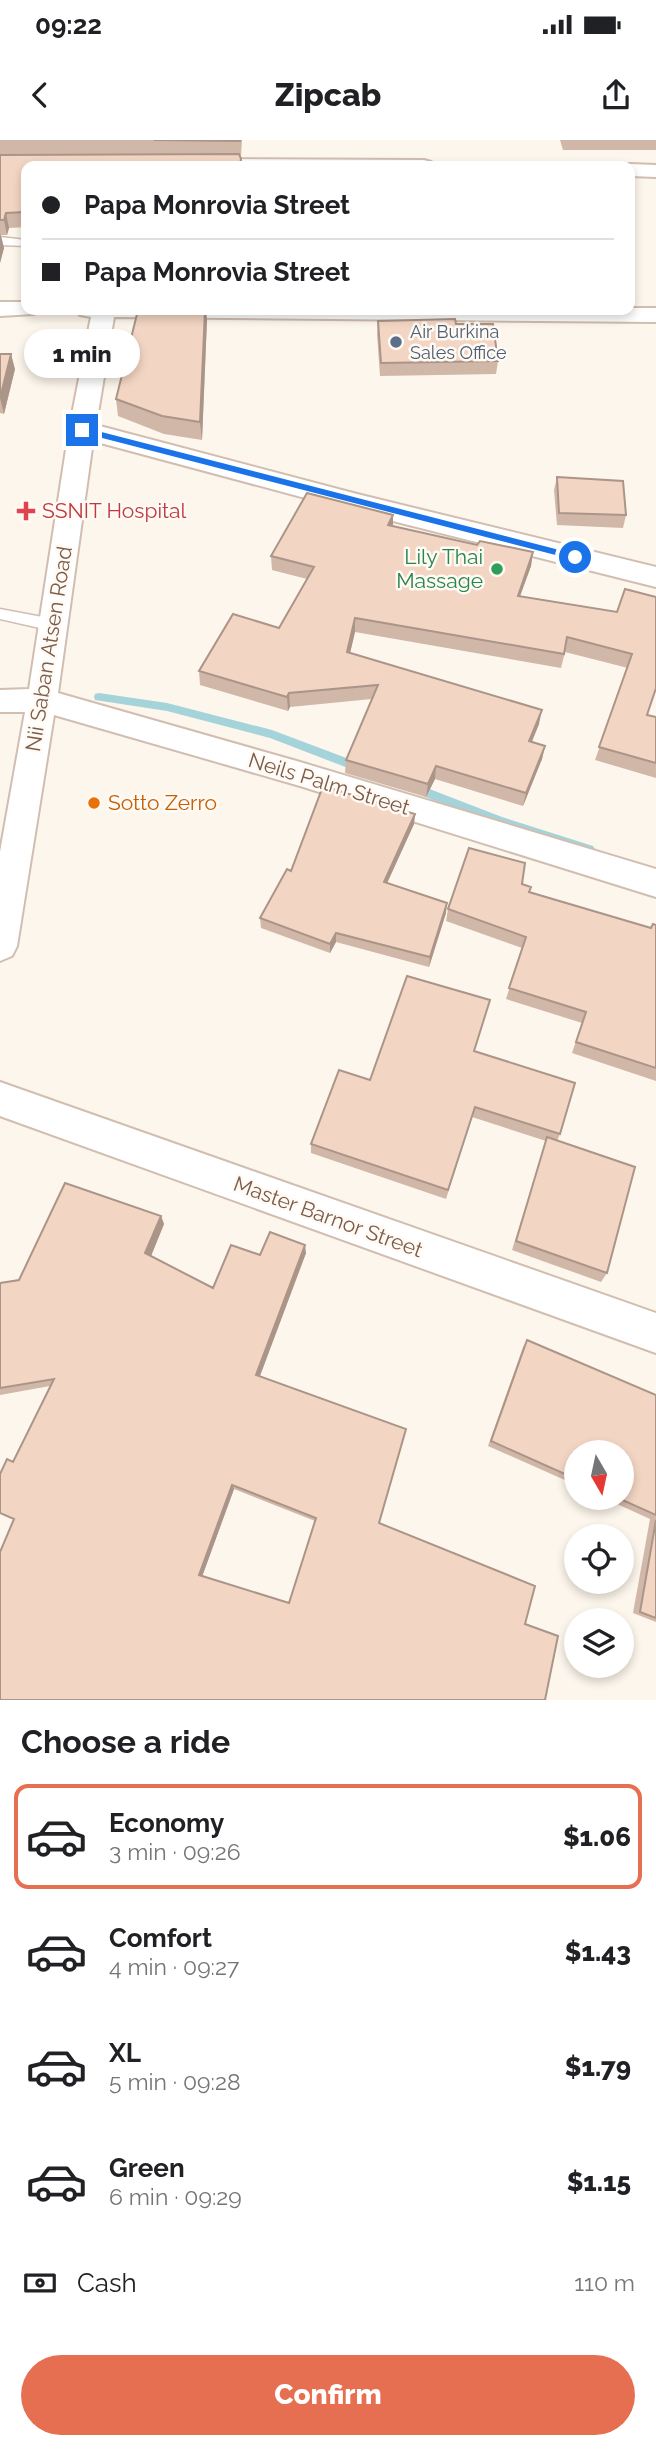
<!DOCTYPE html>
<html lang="en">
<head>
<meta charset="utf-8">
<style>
  :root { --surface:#fff; --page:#f6f6f6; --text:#202124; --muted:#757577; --line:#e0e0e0; --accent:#e76f51 }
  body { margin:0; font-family:Raleway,sans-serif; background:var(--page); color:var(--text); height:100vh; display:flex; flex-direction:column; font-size:26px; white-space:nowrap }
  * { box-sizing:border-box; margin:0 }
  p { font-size:23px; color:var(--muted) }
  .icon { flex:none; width:38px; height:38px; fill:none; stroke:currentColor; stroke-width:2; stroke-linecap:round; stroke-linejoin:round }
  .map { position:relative; height:1560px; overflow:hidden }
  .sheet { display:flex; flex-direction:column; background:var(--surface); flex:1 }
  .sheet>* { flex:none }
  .hud { position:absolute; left:21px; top:21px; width:614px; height:154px; border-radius:14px; box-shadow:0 4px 10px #0003; display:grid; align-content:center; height:154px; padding:0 21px; background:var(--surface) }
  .needle { width:46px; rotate:171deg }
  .buttons { position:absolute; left:564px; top:1300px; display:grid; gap:14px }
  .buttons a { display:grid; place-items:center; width:70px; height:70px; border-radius:50%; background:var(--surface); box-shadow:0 4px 10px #0003; font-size:35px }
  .end { position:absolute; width:32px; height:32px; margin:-16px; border:9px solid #1a73e8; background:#fff; box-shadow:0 0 0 4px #fff }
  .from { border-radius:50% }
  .bubble { position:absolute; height:49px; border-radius:24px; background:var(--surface); box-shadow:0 4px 10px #0003; font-size:23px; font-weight:800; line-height:49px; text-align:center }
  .hud b { display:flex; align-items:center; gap:24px; height:66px; font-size:26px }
  .hud b+b { border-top:2px solid var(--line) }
  .hud i { width:18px; height:18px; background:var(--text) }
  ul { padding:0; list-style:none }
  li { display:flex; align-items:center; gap:21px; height:105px; margin:0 14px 10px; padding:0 7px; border:4px solid transparent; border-radius:14px }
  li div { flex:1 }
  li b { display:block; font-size:26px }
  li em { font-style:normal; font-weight:800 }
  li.current { border-color:var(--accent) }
  li>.icon { width:63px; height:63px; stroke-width:1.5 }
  h2 { padding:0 21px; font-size:32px; line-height:84px }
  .pay { display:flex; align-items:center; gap:18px; height:77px; padding:0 21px; font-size:26px }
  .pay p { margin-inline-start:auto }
  .button { display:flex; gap:14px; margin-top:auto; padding:14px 21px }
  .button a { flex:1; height:80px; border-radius:42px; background:var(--accent); color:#fff; font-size:28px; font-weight:800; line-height:80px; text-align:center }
  .status { display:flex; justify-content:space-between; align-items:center; height:49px; padding:0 35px; background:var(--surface); direction:ltr }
  .status svg { height:19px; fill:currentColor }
  header { display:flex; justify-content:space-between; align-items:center; height:91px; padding:0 21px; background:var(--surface); font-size:32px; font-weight:800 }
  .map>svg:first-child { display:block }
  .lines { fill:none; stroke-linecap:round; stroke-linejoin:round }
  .stream { fill:#a5d3da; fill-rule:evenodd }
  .lane-casing { stroke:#d1beb0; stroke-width:3 }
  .street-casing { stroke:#d1beb0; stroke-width:4 }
  .lane { fill:#fff; fill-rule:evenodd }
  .street { fill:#fff; fill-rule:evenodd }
  .wall { fill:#d1b7a8; fill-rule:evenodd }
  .shaded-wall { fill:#aa9588 }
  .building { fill:#f3d5c3; stroke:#aa9588; stroke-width:2; fill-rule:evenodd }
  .route { fill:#1a73e8 }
  .service-dot { fill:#5c6f8a; stroke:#fffaf3; stroke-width:2.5 }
  .health-dot { fill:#e0444e; stroke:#fffaf3; stroke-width:2.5 }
  .leisure-dot { fill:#2e9e5b; stroke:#fffaf3; stroke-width:2.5 }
  .food-dot { fill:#e8710a; stroke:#fffaf3; stroke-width:2.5 }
  .labels { text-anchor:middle; stroke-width:5; stroke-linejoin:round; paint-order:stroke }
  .far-service-label { font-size:18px; fill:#4e5e75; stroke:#fffaf3; text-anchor:start }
  .health-label { font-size:21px; fill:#be3a42; stroke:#fffaf3; text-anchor:start }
  .leisure-label { font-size:21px; fill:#27864d; stroke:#fffaf3; text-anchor:end }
  .street-label { font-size:21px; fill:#7a5c4d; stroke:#fffaf3 }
  .food-label { font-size:21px; fill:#c56008; stroke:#fffaf3; text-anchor:start }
</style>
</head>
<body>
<div class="status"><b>09:22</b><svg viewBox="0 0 49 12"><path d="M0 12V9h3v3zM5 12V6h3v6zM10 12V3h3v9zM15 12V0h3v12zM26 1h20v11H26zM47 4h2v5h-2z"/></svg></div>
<header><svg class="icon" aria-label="back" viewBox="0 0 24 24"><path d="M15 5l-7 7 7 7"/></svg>Zipcab<svg class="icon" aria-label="share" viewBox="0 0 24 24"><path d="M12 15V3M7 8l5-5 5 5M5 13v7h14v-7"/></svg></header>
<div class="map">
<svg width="656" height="1560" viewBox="0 0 656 1560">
  <rect width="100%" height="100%" fill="#fdf6ec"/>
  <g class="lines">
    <path class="stream" d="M 99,553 L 167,563 L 272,590 L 365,625 L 367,628 L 361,633 L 270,598 L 167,571 L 95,560 L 94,557 L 95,554 Z
      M 414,643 L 502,677 L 593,706 L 595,709 L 593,712 L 589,714 L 495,684 L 410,651 L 408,648 Z"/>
    <defs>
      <path id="lane" d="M 0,97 L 26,100 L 26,106 L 0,105 Z
        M 0,469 L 53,479 L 61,485 L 53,491 L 0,479 Z"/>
      <path id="street" d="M 195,19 L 424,20 L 431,22 L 435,26 L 184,25 L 188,21 Z
        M 630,24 L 656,25 L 656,37 L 630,36 L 630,26 L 622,26 Z
        M 0,162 L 26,162 L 26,170 L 37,170 L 34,174 L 0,176 Z
        M 630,168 L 656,168 L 656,182 L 114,177 L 96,285 L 357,354 L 656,427 L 656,447 L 357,372 L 93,301 L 58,553 L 300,622 L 656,729 L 656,757 L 300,646 L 54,575 L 17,806 L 12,816 L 0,821 L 0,712 L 25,572 L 0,572 L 0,550 L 29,549 L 69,290 L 91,177 L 80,175 L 76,170 L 630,170 Z
        M 0,942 L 656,1173 L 656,1213 L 0,976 Z"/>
    </defs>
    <use href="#lane" class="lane-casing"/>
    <use href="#street" class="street-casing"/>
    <use href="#lane" class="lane"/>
    <use href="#street" class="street"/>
  </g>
  <path class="wall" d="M 0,0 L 242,0 L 241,16 L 26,26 L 26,87 L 9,88 L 7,95 L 1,95 L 4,108 L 0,123 L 0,15 L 123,15 L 0,14 Z
    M 560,0 L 656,0 L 656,10 L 563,10 Z
    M 207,180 L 202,300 L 164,294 L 118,276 L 116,259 Z
    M 378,181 L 456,184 L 498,221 L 496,234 L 380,236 L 377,194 Z
    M 0,214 L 15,229 L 4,274 L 0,273 Z
    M 557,337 L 626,375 L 623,388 L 557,385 L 554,350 Z
    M 393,375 L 393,386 L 477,405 L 533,412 L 531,426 L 520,456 L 617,472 L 625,449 L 647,575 L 656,577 L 656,638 L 595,620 L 628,528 L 565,512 L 561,528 L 355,492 L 350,513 L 539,584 L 532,602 L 545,606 L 542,619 L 523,666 L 435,639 L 426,657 L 345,633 L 346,620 L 372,559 L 290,567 L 288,571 L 200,545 L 199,531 L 279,488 L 307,439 L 272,430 L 271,416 Z
    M 415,674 L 414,684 L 387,743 L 446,773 L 429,827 L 336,802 L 330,813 L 261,788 L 260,778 L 291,731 Z
    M 530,752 L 651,788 L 656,785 L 656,941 L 572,913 L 582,883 L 506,859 L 522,808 L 446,781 L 448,769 Z
    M 490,860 L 474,911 L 560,994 L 557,1001 L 607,1133 L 601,1142 L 512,1110 L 546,1001 L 472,977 L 446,1059 L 311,1013 L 311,1004 L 370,940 Z
    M 161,1076 L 164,1084 L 151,1116 L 213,1148 L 260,1115 L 306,1113 L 260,1236 L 379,1383 L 525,1484 L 545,1560 L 14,1379 L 13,1322 L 50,1246 L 0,1255 L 0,1143 L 19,1140 ZM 234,1349 L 315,1381 L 289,1463 L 202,1436 Z
    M 527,1200 L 656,1255 L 656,1482 L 633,1473 L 650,1379 L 604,1358 L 621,1358 L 576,1312 L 576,1345 L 488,1306 L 523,1207 Z"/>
  <path class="shaded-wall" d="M 6,73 L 9,88 L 7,95 L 4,80 Z
    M 0,93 L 4,108 L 0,123 Z
    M 205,170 L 206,170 L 207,180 L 202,300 L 200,282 Z
    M 11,214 L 15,229 L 4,274 L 0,258 Z
    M 393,375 L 393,389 L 388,385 Z
    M 533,412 L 531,426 L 515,470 L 518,456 Z
    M 355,478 L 355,492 L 347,526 L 347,512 Z
    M 289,553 L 290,567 L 288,571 L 287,557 Z
    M 542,570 L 539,584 L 526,615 L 529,601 Z
    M 545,606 L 542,619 L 523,666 L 526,653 Z
    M 436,626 L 435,639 L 426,657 L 428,644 Z
    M 415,674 L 414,684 L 383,752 L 384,742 Z
    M 447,763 L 446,773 L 429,827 L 430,817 Z
    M 336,793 L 336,802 L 330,813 L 330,804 Z
    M 161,1076 L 164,1084 L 149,1121 L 145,1113 Z
    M 305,1105 L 306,1113 L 258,1241 L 256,1235 Z
    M 232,1345 L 234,1349 L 202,1437 L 199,1435 Z"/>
  <path class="building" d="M 154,0 L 240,0 L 240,1 Z
    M 239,14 L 241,19 L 240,26 L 26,26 L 26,72 L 6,73 L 4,80 L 0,80 L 0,15 Z
    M 138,170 L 205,170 L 200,282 L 162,276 L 116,259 Z
    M 455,179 L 456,184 L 493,184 L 498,221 L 381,223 L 378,181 Z
    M 0,214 L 11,214 L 0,258 Z
    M 557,337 L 623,341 L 626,375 L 559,373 Z
    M 307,353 L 393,375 L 388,385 L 477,405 L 480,401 L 533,412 L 518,456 L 617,472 L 625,449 L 656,457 L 656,548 L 647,575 L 656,577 L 656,623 L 599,607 L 632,514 L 567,497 L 564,514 L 355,478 L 347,512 L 542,570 L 529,601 L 545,606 L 526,653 L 436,626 L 428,644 L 346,620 L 378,545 L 289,553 L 287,557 L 199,531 L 233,474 L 279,488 L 314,427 L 271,416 Z
    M 323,646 L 415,674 L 384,742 L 447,763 L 430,817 L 336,793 L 330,804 L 260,778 L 287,729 L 291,731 Z
    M 469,708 L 525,723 L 522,744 L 531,747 L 529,752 L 651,788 L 653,784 L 656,785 L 656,928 L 576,902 L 586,872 L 509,848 L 526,797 L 448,769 Z
    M 407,836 L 490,860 L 474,911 L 575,943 L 560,994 L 475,967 L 448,1050 L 311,1004 L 339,930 L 370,940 Z
    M 547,997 L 635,1027 L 607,1133 L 516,1101 Z
    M 65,1043 L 161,1076 L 145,1113 L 213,1148 L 231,1105 L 260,1115 L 270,1092 L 305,1105 L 256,1235 L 406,1289 L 379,1383 L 535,1446 L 525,1484 L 558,1496 L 545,1560 L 0,1560 L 0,1412 L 14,1379 L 0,1373 L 0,1334 L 7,1319 L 13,1322 L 54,1239 L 0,1248 L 0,1143 L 19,1140 ZM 232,1345 L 316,1378 L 289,1463 L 199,1435 Z
    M 527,1200 L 656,1255 L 656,1375 L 618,1358 L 621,1358 L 621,1312 L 576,1312 L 576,1339 L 491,1301 Z
    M 656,1380 L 656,1478 L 640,1472 Z"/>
  <path class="route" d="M 82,287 L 575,414 L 579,417 L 575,420 L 79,292 L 79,288 Z"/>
  <circle class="service-dot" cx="396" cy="202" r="7"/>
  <path class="health-dot" d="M22.5 360.5h7v7h7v7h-7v7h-7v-7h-7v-7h7z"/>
  <circle class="leisure-dot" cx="497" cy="429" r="7"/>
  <circle class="food-dot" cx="94" cy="663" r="7"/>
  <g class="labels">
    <g class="far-service-label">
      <text x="410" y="198">Air Burkina<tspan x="410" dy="21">Sales Office</tspan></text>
    </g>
    <g class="health-label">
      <text x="42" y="378">SSNIT Hospital</text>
    </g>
    <g class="leisure-label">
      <text x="483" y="424">Lily Thai<tspan x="483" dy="24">Massage</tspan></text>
    </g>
    <g class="street-label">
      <text transform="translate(49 509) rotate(-81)" y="7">Nii Saban Atsen Road</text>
      <text transform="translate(329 644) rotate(17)" y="7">Neils Palm Street</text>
      <text transform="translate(328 1077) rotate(20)" y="7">Master Barnor Street</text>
    </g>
    <g class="food-label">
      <text x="108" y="670">Sotto Zerro</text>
    </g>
  </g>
</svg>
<div class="buttons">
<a><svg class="needle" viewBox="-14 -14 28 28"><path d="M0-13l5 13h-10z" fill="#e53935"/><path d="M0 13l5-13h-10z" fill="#757577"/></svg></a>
<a><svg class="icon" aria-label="locate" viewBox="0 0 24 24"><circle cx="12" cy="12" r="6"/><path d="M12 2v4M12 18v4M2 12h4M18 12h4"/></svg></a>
<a><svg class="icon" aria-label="layers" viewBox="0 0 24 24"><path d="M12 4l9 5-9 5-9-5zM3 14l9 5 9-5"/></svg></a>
</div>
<i class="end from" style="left:575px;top:417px"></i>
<i class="end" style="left:82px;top:290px"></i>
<div class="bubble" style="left:24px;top:189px;width:116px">1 min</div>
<div class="hud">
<b><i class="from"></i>Papa Monrovia Street</b>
<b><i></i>Papa Monrovia Street</b>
</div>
</div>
<section class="sheet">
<h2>Choose a ride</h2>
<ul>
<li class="current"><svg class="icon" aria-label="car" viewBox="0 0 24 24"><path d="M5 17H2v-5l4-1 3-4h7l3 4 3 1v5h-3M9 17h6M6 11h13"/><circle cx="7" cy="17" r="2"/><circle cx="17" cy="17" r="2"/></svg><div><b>Economy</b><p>3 min · 09:26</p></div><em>$1.06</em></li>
<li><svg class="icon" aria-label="car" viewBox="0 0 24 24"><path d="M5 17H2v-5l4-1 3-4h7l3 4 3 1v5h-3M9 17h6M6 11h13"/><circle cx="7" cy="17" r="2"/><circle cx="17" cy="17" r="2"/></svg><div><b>Comfort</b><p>4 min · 09:27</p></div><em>$1.43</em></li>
<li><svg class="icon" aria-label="car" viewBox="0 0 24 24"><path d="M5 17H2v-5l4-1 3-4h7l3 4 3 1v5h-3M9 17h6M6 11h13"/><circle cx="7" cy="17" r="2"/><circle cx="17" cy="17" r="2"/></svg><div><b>XL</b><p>5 min · 09:28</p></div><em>$1.79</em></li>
<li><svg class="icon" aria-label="car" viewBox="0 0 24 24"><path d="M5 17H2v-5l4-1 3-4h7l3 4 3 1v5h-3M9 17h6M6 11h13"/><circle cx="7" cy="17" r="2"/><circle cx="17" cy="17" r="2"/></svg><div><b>Green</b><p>6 min · 09:29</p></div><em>$1.15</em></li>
</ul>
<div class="pay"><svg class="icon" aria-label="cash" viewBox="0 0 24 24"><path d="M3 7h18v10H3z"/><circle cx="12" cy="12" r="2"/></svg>Cash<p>110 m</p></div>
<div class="button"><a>Confirm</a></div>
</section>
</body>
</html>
